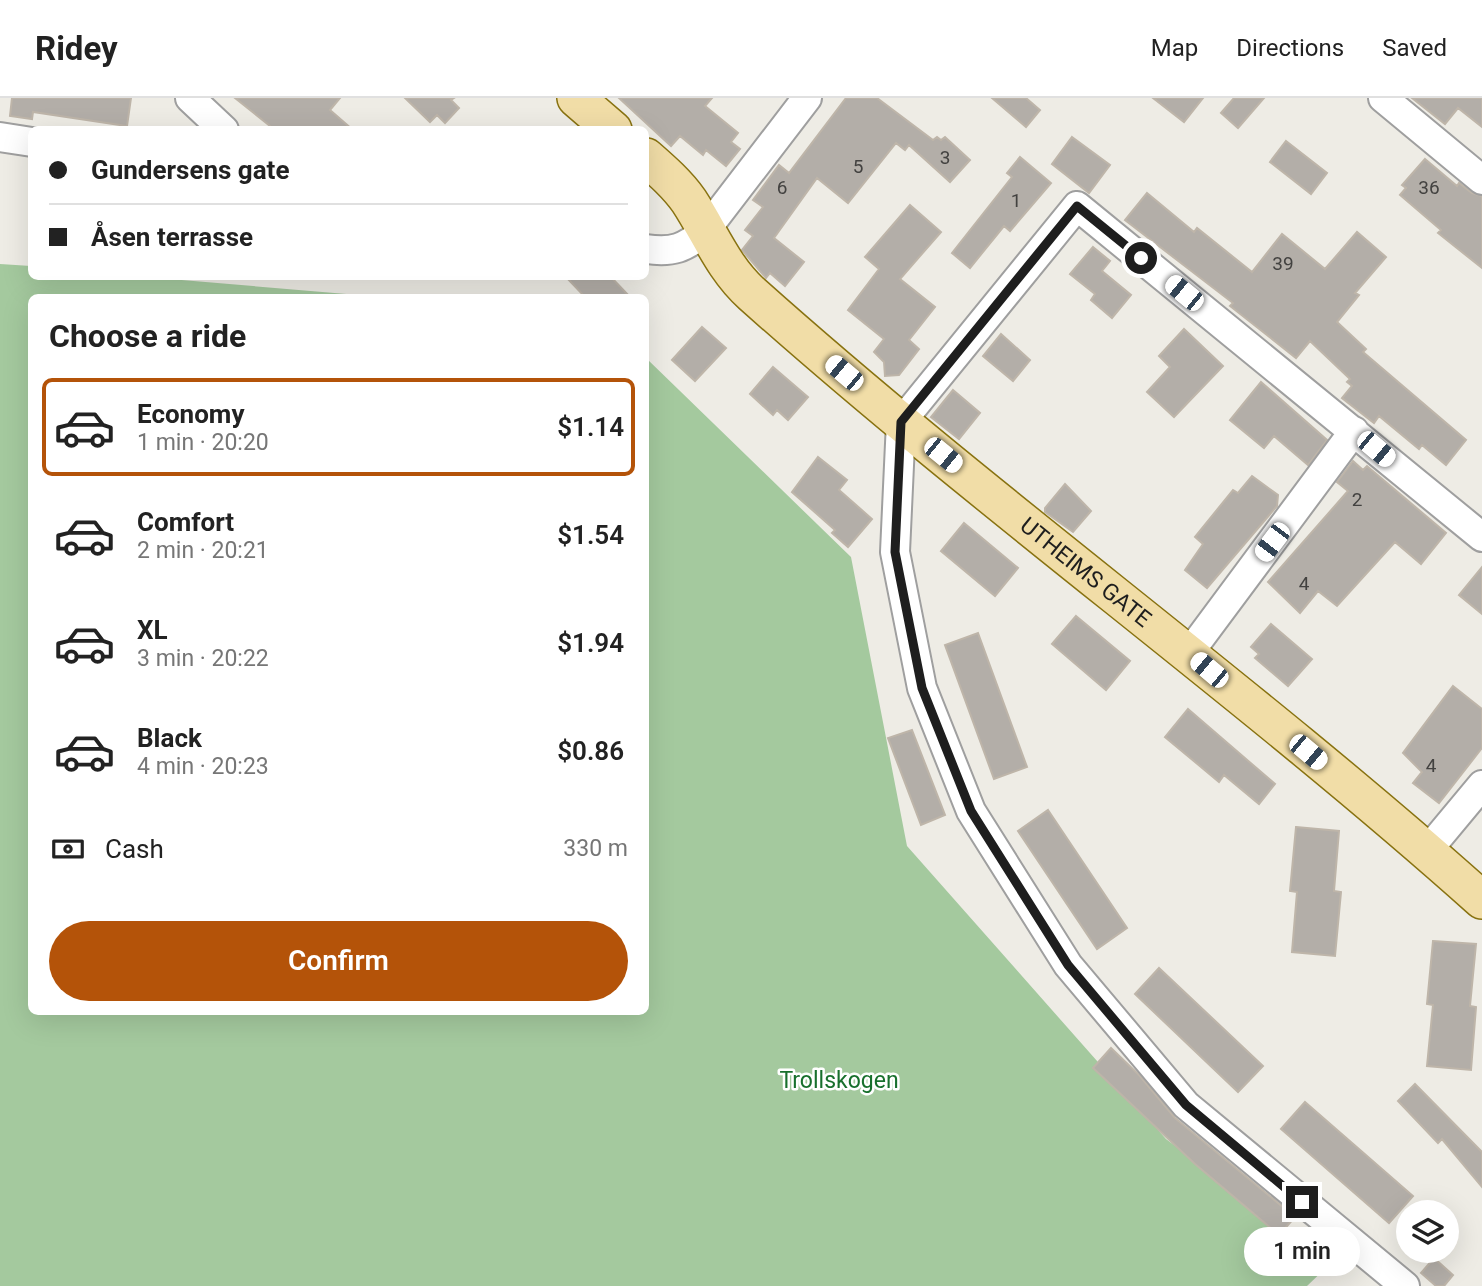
<!DOCTYPE html>
<html lang="en">
<head>
<meta charset="utf-8">
<style>
  :root { --surface:#fff; --page:#f6f6f6; --text:#222; --muted:#767676; --line:#e0e0e0; --accent:#b45309 }
  body { margin:0; font-family:Roboto,sans-serif; background:var(--page); color:var(--text); height:100vh; display:flex; flex-direction:column; font-size:26px; white-space:nowrap }
  * { box-sizing:border-box; margin:0 }
  p { font-size:23px; color:var(--muted) }
  .icon { flex:none; width:38px; height:38px; fill:none; stroke:currentColor; stroke-width:2; stroke-linecap:round; stroke-linejoin:round }
  .map { position:relative; flex:1; overflow:hidden }
  .side { position:absolute; left:28px; top:196px; width:621px; height:721px; display:flex; flex-direction:column; background:var(--surface); border-radius:10px; box-shadow:0 7px 28px #0002 }
  .side>* { flex:none }
  .hud { position:absolute; left:28px; top:28px; width:621px; height:154px; border-radius:10px; box-shadow:0 7px 28px #0002; display:grid; align-content:center; height:154px; padding:0 21px; background:var(--surface) }
  .fabs { position:absolute; left:1396px; top:1102px; display:grid; gap:14px }
  .fabs a { display:grid; place-items:center; width:63px; height:63px; border-radius:50%; background:var(--surface); box-shadow:0 7px 28px #0002; font-size:35px }
  .end { position:absolute; width:32px; height:32px; margin:-16px; border:9px solid #1e1e1e; background:#fff; box-shadow:0 0 0 4px #fff }
  .from { border-radius:50% }
  .bubble { position:absolute; height:49px; border-radius:24px; background:var(--surface); box-shadow:0 7px 28px #0002; font-size:23px; font-weight:600; line-height:49px; text-align:center }
  .car { position:absolute; width:21px; height:42px; margin:-21px -10px; border-radius:9px; box-shadow:0 0 5px 2px #0007; background:linear-gradient(#fff 24%,#345 0 40%,#fff 0 76%,#345 0 86%,#fff 0) }
  .hud b { display:flex; align-items:center; gap:24px; height:66px; font-size:26px }
  .hud b+b { border-top:2px solid var(--line) }
  .hud i { width:18px; height:18px; background:var(--text) }
  ul { padding:0; list-style:none }
  li { display:flex; align-items:center; gap:21px; height:98px; margin:0 14px 10px; padding:0 7px; border:4px solid transparent; border-radius:10px }
  li div { flex:1 }
  li b { display:block; font-size:26px }
  li em { font-style:normal; font-weight:600 }
  li.current { border-color:var(--accent) }
  li>.icon { width:63px; height:63px; stroke-width:1.5 }
  h2 { padding:0 21px; font-size:32px; line-height:84px }
  .pay { display:flex; align-items:center; gap:18px; height:77px; padding:0 21px; font-size:26px }
  .pay p { margin-inline-start:auto }
  .cta { display:flex; gap:14px; margin-top:auto; padding:14px 21px }
  .cta a { flex:1; height:80px; border-radius:42px; background:var(--accent); color:#fff; font-size:28px; font-weight:600; line-height:80px; text-align:center }
  header { display:flex; align-items:center; gap:42px; box-sizing:border-box; height:98px; padding:0 35px; background:var(--surface); border-bottom:2px solid var(--line) }
  header strong { font-size:33px }
  nav { display:flex; gap:38px; margin-inline-start:auto; font-size:24px }
  .map>svg:first-child { display:block }
  .forest { fill:#a4c99e }
  .building { fill:#b3aea8; stroke:#beb5a9; stroke-width:2 }
  .lines { fill:none; stroke-linecap:round; stroke-linejoin:round }
  .minor-casing { stroke:#9f9f9f; stroke-width:32 }
  .major-casing { stroke:#887210; stroke-width:40 }
  .minor { stroke:#fff; stroke-width:28 }
  .major { stroke:#f1dda7; stroke-width:37 }
  .route { stroke:#1e1e1e; stroke-width:9 }
  .labels { text-anchor:middle; stroke-width:5; stroke-linejoin:round; paint-order:stroke }
  .number-label { font-size:19px; fill:#434240 }
  .street-label { font-size:23px; fill:#1e1e1e; stroke:#fff }
  .park-label { font-size:23px; fill:#18702d; stroke:#fff }
</style>
</head>
<body>
<header>
<strong>Ridey</strong>
<nav><a>Map</a><a>Directions</a><a>Saved</a></nav>
</header>
<div class="map">
<svg width="1482" height="1188" viewBox="0 0 1482 1188">
  <rect width="100%" height="100%" fill="#eeece5"/>
  <path class="forest" d="M 0,166 L 31,168 L 32,178 L 146,179 L 382,199 L 32,200 L 32,914 L 646,914 L 646,260 L 851,459 L 907,748 L 1166,1041 L 1331,1165 L 1307,1188 L 0,1188 Z"/>
  <path class="building" d="M 12,0 L 131,0 L 127,28 L 33,14 L 32,21 L 10,18 Z
    M 235,0 L 340,0 L 330,12 L 353,32 L 275,32 Z
    M 405,0 L 454,0 L 451,2 L 459,10 L 445,25 L 437,17 L 430,24 Z
    M 619,0 L 712,0 L 705,8 L 738,35 L 731,44 L 740,51 L 726,68 L 706,52 L 703,57 L 680,38 L 671,48 Z
    M 846,0 L 877,0 L 933,42 L 937,39 L 941,42 L 945,39 L 970,62 L 950,84 L 909,47 L 905,52 L 896,45 L 848,105 L 817,80 L 774,140 L 804,164 L 785,188 L 770,175 L 766,180 L 742,152 L 753,138 L 745,132 L 763,109 L 753,102 L 779,67 L 789,75 Z
    M 992,0 L 1026,0 L 1040,12 L 1026,29 Z
    M 1153,0 L 1203,0 L 1184,24 Z
    M 1234,0 L 1264,0 L 1238,30 L 1221,15 Z
    M 1412,0 L 1482,0 L 1482,29 L 1458,10 L 1445,26 Z
    M 1072,39 L 1110,67 L 1089,95 L 1052,66 Z
    M 1286,43 L 1327,75 L 1311,96 L 1270,64 Z
    M 1020,59 L 1051,85 L 1010,133 L 1004,128 L 970,170 L 952,155 L 1012,79 L 1007,75 Z
    M 1425,61 L 1457,88 L 1459,85 L 1472,95 L 1482,98 L 1482,170 L 1438,135 L 1441,132 L 1400,97 L 1406,90 L 1402,87 Z
    M 1147,95 L 1194,134 L 1197,130 L 1252,174 L 1282,136 L 1325,171 L 1357,134 L 1386,159 L 1355,195 L 1359,197 L 1337,224 L 1366,251 L 1363,254 L 1466,342 L 1446,367 L 1422,347 L 1419,351 L 1379,318 L 1374,325 L 1342,300 L 1352,288 L 1347,284 L 1350,281 L 1310,243 L 1296,260 L 1230,208 L 1233,205 L 1125,122 Z
    M 910,107 L 941,134 L 900,181 L 935,209 L 909,242 L 919,251 L 899,277 L 885,278 L 884,264 L 874,254 L 884,241 L 848,212 L 879,171 L 865,159 Z
    M 1093,149 L 1110,163 L 1102,173 L 1131,197 L 1112,220 L 1091,202 L 1095,196 L 1070,176 Z
    M 565,178 L 610,178 L 631,200 L 586,200 Z
    M 702,229 L 726,250 L 695,283 L 672,262 Z
    M 1184,231 L 1223,268 L 1174,319 L 1147,294 L 1170,269 L 1159,258 Z
    M 1001,236 L 1030,262 L 1013,283 L 983,258 Z
    M 773,269 L 808,299 L 788,322 L 777,312 L 773,317 L 750,296 Z
    M 1261,284 L 1327,342 L 1308,367 L 1274,338 L 1264,350 L 1230,322 Z
    M 953,292 L 980,315 L 959,341 L 931,319 Z
    M 818,359 L 847,382 L 839,392 L 872,421 L 848,449 L 832,435 L 835,432 L 792,394 Z
    M 1353,363 L 1363,372 L 1367,368 L 1446,435 L 1421,466 L 1395,444 L 1337,508 L 1318,493 L 1300,515 L 1268,484 L 1348,393 L 1337,384 Z
    M 1252,378 L 1278,397 L 1277,408 L 1207,490 L 1185,472 L 1203,446 L 1195,439 L 1233,392 L 1238,395 Z
    M 1065,386 L 1091,413 L 1073,434 L 1045,414 L 1045,410 Z
    M 964,425 L 1018,470 L 995,498 L 941,453 Z
    M 1482,469 L 1482,516 L 1459,497 Z
    M 1076,518 L 1130,563 L 1106,592 L 1052,546 Z
    M 1271,526 L 1312,561 L 1288,588 L 1255,560 L 1259,556 L 1251,549 Z
    M 978,535 L 1027,669 L 994,681 L 945,547 Z
    M 1453,588 L 1482,611 L 1482,650 L 1439,705 L 1413,685 L 1422,674 L 1403,655 Z
    M 1188,611 L 1275,686 L 1259,706 L 1224,677 L 1219,684 L 1165,639 Z
    M 912,632 L 945,717 L 921,727 L 888,640 Z
    M 1048,712 L 1127,830 L 1097,851 L 1018,733 Z
    M 1296,729 L 1339,733 L 1334,793 L 1341,794 L 1335,858 L 1292,854 L 1297,794 L 1290,793 Z
    M 1433,843 L 1476,846 L 1470,908 L 1476,909 L 1471,972 L 1427,968 L 1433,907 L 1427,906 Z
    M 1159,870 L 1263,968 L 1238,994 L 1135,896 Z
    M 1111,950 L 1139,977 L 1175,1020 L 1295,1119 L 1279,1137 L 1195,1066 L 1093,970 Z
    M 1415,986 L 1482,1054 L 1482,1089 L 1442,1041 L 1438,1045 L 1398,1003 Z
    M 1305,1004 L 1413,1098 L 1389,1125 L 1281,1031 Z
    M 1434,1160 L 1453,1177 L 1444,1188 L 1436,1188 L 1421,1175 Z"/>
  <g class="lines">
    <defs>
      <path id="minor" d="M 190,0 L 224,32
        M 1383,0 L 1482,82
        M 0,39 L 32,44
        M 646,151 C 673,155 685,150 705,133 L 807,0
        M 1189,555 L 1354,333
        M 1427,753 L 1482,687
        M 1405,1188 L 1186,1007 L 1068,867 L 971,713 L 922,590 L 895,454 L 901,324 L 1077,108 L 1482,439"/>
      <g id="major">
        <path d="M 576,0 L 613,32"/>
        <path id="s1" d="M 646,59 C 662,73 677,86 689,103 C 710,135 723,170 752,196 C 988,407 1246,591 1482,802"/>
      </g>
    </defs>
    <use href="#minor" class="minor-casing"/>
    <use href="#major" class="major-casing"/>
    <use href="#minor" class="minor"/>
    <use href="#major" class="major"/>
  </g>
  <g class="lines">
    <path class="route" d="M 1141,160 L 1077,108 L 901,324 L 895,454 L 922,590 L 971,713 L 1068,867 L 1186,1007 L 1302,1104"/>
  </g>
  <g class="labels">
    <g class="number-label">
      <text x="945" y="66">3</text>
      <text x="858" y="75">5</text>
      <text x="782" y="96">6</text>
      <text x="1429" y="96">36</text>
      <text x="1016" y="109">1</text>
      <text x="1283" y="172">39</text>
      <text x="1357" y="408">2</text>
      <text x="1304" y="492">4</text>
      <text x="1431" y="674">4</text>
    </g>
    <g class="street-label">
      <text dy="8" stroke="none"><textPath href="#s1" startOffset="609">UTHEIMS GATE</textPath></text>
    </g>
    <g class="park-label">
      <text x="839" y="990">Trollskogen</text>
    </g>
  </g>
</svg>
<div class="fabs">
<a><svg class="icon" aria-label="layers" viewBox="0 0 24 24"><path d="M12 4l9 5-9 5-9-5zM3 14l9 5 9-5"/></svg></a>
</div>
<i class="end from" style="left:1141px;top:160px"></i>
<i class="end" style="left:1302px;top:1104px"></i>
<div class="bubble" style="left:1244px;top:1129px;width:116px">1 min</div>
<i class="car" style="left:1184px;top:195px;rotate:309deg"></i>
<i class="car" style="left:844px;top:275px;rotate:310deg"></i>
<i class="car" style="left:1376px;top:351px;rotate:130deg"></i>
<i class="car" style="left:943px;top:357px;rotate:129deg"></i>
<i class="car" style="left:1272px;top:444px;rotate:217deg"></i>
<i class="car" style="left:1209px;top:572px;rotate:310deg"></i>
<i class="car" style="left:1308px;top:654px;rotate:130deg"></i>
<div class="hud">
<b><i class="from"></i>Gundersens gate</b>
<b><i></i>Åsen terrasse</b>
</div>
<section class="side">
<h2>Choose a ride</h2>
<ul>
<li class="current"><svg class="icon" aria-label="car" viewBox="0 0 24 24"><path d="M5 17H2v-5l4-1 3-4h7l3 4 3 1v5h-3M9 17h6M6 11h13"/><circle cx="7" cy="17" r="2"/><circle cx="17" cy="17" r="2"/></svg><div><b>Economy</b><p>1 min · 20:20</p></div><em>$1.14</em></li>
<li><svg class="icon" aria-label="car" viewBox="0 0 24 24"><path d="M5 17H2v-5l4-1 3-4h7l3 4 3 1v5h-3M9 17h6M6 11h13"/><circle cx="7" cy="17" r="2"/><circle cx="17" cy="17" r="2"/></svg><div><b>Comfort</b><p>2 min · 20:21</p></div><em>$1.54</em></li>
<li><svg class="icon" aria-label="car" viewBox="0 0 24 24"><path d="M5 17H2v-5l4-1 3-4h7l3 4 3 1v5h-3M9 17h6M6 11h13"/><circle cx="7" cy="17" r="2"/><circle cx="17" cy="17" r="2"/></svg><div><b>XL</b><p>3 min · 20:22</p></div><em>$1.94</em></li>
<li><svg class="icon" aria-label="car" viewBox="0 0 24 24"><path d="M5 17H2v-5l4-1 3-4h7l3 4 3 1v5h-3M9 17h6M6 11h13"/><circle cx="7" cy="17" r="2"/><circle cx="17" cy="17" r="2"/></svg><div><b>Black</b><p>4 min · 20:23</p></div><em>$0.86</em></li>
</ul>
<div class="pay"><svg class="icon" aria-label="cash" viewBox="0 0 24 24"><path d="M3 7h18v10H3z"/><circle cx="12" cy="12" r="2"/></svg>Cash<p>330 m</p></div>
<div class="cta"><a>Confirm</a></div>
</section>
</div>
</body>
</html>
